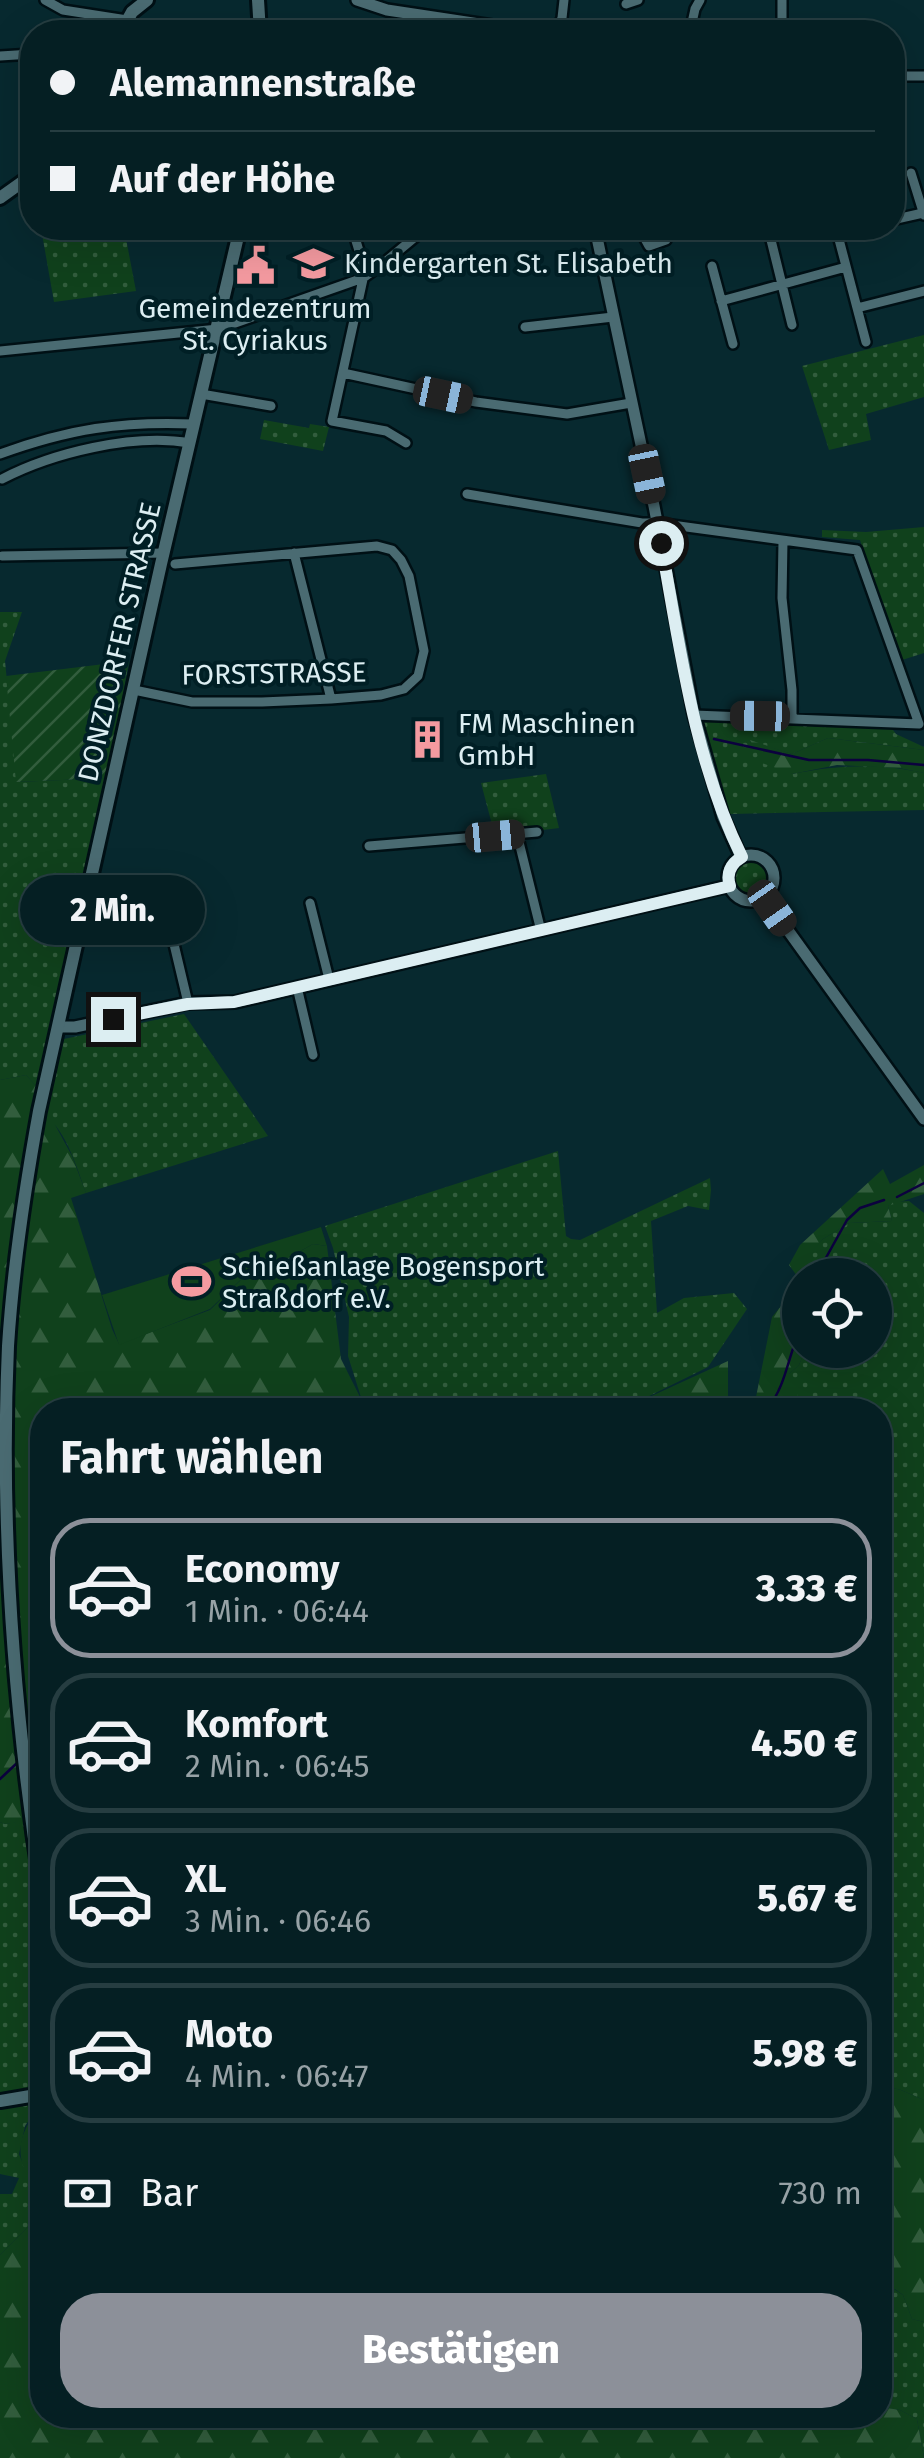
<!DOCTYPE html>
<html lang="de">
<head>
<meta charset="utf-8">
<style>
  :root { --surface:#051f23; --page:#132c30; --text:#f1f3f6; --muted:#97a2a6; --line:#263d41; --accent:#8c9099 }
  body { margin:0; font-family:"Fira Sans",sans-serif; background:var(--page); color:var(--text); height:100vh; display:flex; flex-direction:column; font-size:38px; white-space:nowrap }
  * { box-sizing:border-box; margin:0 }
  p { font-size:32px; color:var(--muted) }
  .icon { flex:none; width:55px; height:55px; fill:none; stroke:currentColor; stroke-width:2; stroke-linecap:round; stroke-linejoin:round }
  .map { position:relative; flex:1; overflow:hidden }
  .drawer { position:absolute; left:30px; top:1398px; width:862px; height:1030px; display:flex; flex-direction:column; background:var(--surface); border-radius:40px; box-shadow:0 10px 40px #0002,0 0 0 2px var(--line) }
  .drawer>* { flex:none }
  .banner { position:absolute; left:20px; top:20px; width:885px; height:220px; border-radius:40px; box-shadow:0 10px 40px #0002,0 0 0 2px var(--line); display:grid; align-content:center; height:220px; padding:0 30px; background:var(--surface) }
  .fabs { position:absolute; left:782px; top:1258px; display:grid; gap:20px }
  .fabs a { display:grid; place-items:center; width:110px; height:110px; border-radius:50%; background:var(--surface); box-shadow:0 10px 40px #0002,0 0 0 2px var(--line); font-size:50px }
  .end { position:absolute; width:45px; height:45px; margin:-22px; border:12px solid #dceef2; background:#111; box-shadow:0 0 0 5px #111 }
  .from { border-radius:50% }
  .bubble { position:absolute; height:70px; border-radius:35px; background:var(--surface); box-shadow:0 10px 40px #0002,0 0 0 2px var(--line); font-size:32px; font-weight:800; line-height:70px; text-align:center }
  .car { position:absolute; width:30px; height:60px; margin:-30px -15px; border-radius:12px; box-shadow:0 0 8px 2px #0007; background:linear-gradient(#222 24%,#8ab4d8 0 40%,#222 0 76%,#8ab4d8 0 86%,#222 0) }
  .banner b { display:flex; align-items:center; gap:35px; height:95px; font-size:38px }
  .banner b+b { border-top:2px solid var(--line) }
  .banner i { width:25px; height:25px; background:var(--text) }
  ul { padding:0; list-style:none }
  li { display:flex; align-items:center; gap:30px; height:140px; margin:0 20px 15px; padding:0 10px; border:5px solid var(--line); border-radius:40px }
  li div { flex:1 }
  li b { display:block; font-size:38px }
  li em { font-style:normal; font-weight:800 }
  li.active { border-color:var(--accent) }
  li>.icon { width:90px; height:90px; stroke-width:1.5 }
  h2 { padding:0 30px; font-size:45px; line-height:120px }
  .pay { display:flex; align-items:center; gap:25px; height:110px; padding:0 30px; font-size:38px }
  .pay p { margin-inline-start:auto }
  .action { display:flex; gap:20px; margin-top:auto; padding:20px 30px }
  .action a { flex:1; height:115px; border-radius:40px; background:var(--accent); color:#fff; font-size:40px; font-weight:800; line-height:115px; text-align:center }
  .map>svg:first-child { display:block }
  .grass { fill:url(#grass-dots) }
  .forest { fill:url(#forest-firs) }
  .garden { fill:url(#garden-furrows) }
  .pitch { fill:#10411c }
  .lines { fill:none; stroke-linecap:round; stroke-linejoin:round }
  .stream { stroke:#0c013e; stroke-width:2.5 }
  .minor-casing { stroke:#001015; stroke-width:14 }
  .tertiary-casing { stroke:#001015; stroke-width:16 }
  .secondary-casing { stroke:#001015; stroke-width:18 }
  .minor { stroke:#4a6b72; stroke-width:9 }
  .tertiary { stroke:#4a6b72; stroke-width:11 }
  .secondary { stroke:#4a6b72; stroke-width:12 }
  .route { stroke:#dceef2; stroke-width:12 }
  .labels { text-anchor:middle; stroke-width:8; stroke-linejoin:round; paint-order:stroke }
  .poi-label { font-size:28px; fill:#dceef2; stroke:#001f25; text-anchor:start }
  .street-label { font-size:28px; fill:#dceef2; stroke:#001f25 }
</style>
</head>
<body>
<div class="map">
<svg width="924" height="2458" viewBox="0 0 924 2458">
  <defs>
    <pattern id="grass-dots" width="8" height="8" patternUnits="userSpaceOnUse" patternTransform="scale(2.5)"><rect width="8" height="8" fill="#10411c"/><path d="M2 2h.1M6 6h.1" fill="none" stroke="#325d3d" stroke-width="1.8" stroke-linecap="round"/></pattern>
    <pattern id="forest-firs" width="22" height="20" patternUnits="userSpaceOnUse" patternTransform="scale(2.5)"><rect width="22" height="20" fill="#10411c"/><path d="M5 1l3.5 6h-7zM16 11l3.5 6h-7z" fill="#325d3d"/></pattern>
    <pattern id="garden-furrows" width="10" height="10" patternUnits="userSpaceOnUse" patternTransform="scale(2.5)"><rect width="10" height="10" fill="#10411c"/><path d="M-1 1l2-2M0 10L10 0M9 11l2-2" fill="none" stroke="#325d3d"/></pattern>
  </defs>
  <rect width="100%" height="100%" fill="#07292f"/>
  <path class="grass" d="M 41,228 L 124,228 L 136,291 L 54,302 Z
    M 924,335 L 924,397 L 866,414 L 871,440 L 829,450 L 802,366 Z
    M 264,420 L 309,428 L 310,424 L 329,427 L 323,451 L 260,439 Z
    M 924,527 L 924,653 L 899,661 L 860,540 L 822,537 L 822,530 L 866,532 Z
    M 0,612 L 22,612 L 5,661 L 17,782 L 108,778 L 36,1086 L 26,1075 L 0,1080 Z
    M 701,719 L 890,726 L 896,734 L 924,747 L 924,750 L 828,738 L 792,754 L 750,741 L 792,774 C 839,765 877,763 924,773 L 924,810 L 730,814 L 723,810 Z
    M 546,774 L 559,828 L 495,836 L 481,783 Z
    M732 878a19 19 0 1 1 38 0a19 19 0 1 1-38 0Z
    M 184,1014 L 268,1136 L 86,1193 C 78,1171 66,1129 45,1116 L 64,1039 Z
    M 558,1151 L 566,1236 L 571,1239 L 580,1240 L 710,1178 L 711,1190 L 709,1210 L 688,1206 L 651,1221 L 657,1313 L 684,1298 L 734,1293 L 747,1309 L 708,1367 L 621,1410 L 365,1410 L 348,1356 L 349,1317 L 333,1248 L 325,1226 Z
    M 909,1201 L 924,1213 L 924,2100 L 901,2090 L 880,2085 L 880,1410 L 796,1410 L 797,1408 L 789,1381 L 789,1374 L 799,1365 L 805,1350 L 875,1350 L 875,1275 L 823,1275 L 809,1254 L 823,1239 L 849,1223 L 892,1221 L 888,1206 L 894,1202 Z
    M 28,1820 L 42,1918 L 42,2090 L 0,2097 L 0,1822 L 5,1824 Z
    M 42,2101 L 25,2126 L 19,2154 L 42,2213 L 0,2255 L 0,2194 L 12,2194 L 19,2178 L 0,2174 L 0,2106 Z
    M 894,2289 L 903,2295 L 912,2319 L 924,2322 L 924,2458 L 917,2419 L 900,2410 L 880,2407 L 880,2298 Z"/>
  <path class="forest" d="M 828,738 L 924,750 L 924,773 L 899,768 L 837,765 L 792,774 L 762,763 L 750,740 L 792,754 Z
    M 26,1075 L 36,1086 L 39,1111 L 53,1121 L 72,1156 L 86,1193 L 71,1198 L 112,1329 L 119,1344 L 210,1310 L 253,1268 L 275,1265 L 313,1244 L 327,1246 L 341,1359 L 360,1397 L 361,1410 L 42,1410 L 42,1841 L 28,1821 L 5,1824 L 0,1822 L 0,1080 Z
    M 924,1165 L 924,1194 L 888,1206 L 892,1221 L 849,1223 L 823,1239 L 810,1254 L 823,1275 L 800,1275 L 800,1280 L 789,1265 L 800,1245 L 883,1169 L 890,1184 Z
    M 800,1283 L 800,1350 L 805,1350 L 799,1365 L 789,1374 L 789,1381 L 798,1389 L 797,1408 L 796,1410 L 734,1410 L 756,1397 L 772,1317 Z
    M 728,1361 L 728,1410 L 621,1410 Z
    M 880,2085 L 901,2090 L 924,2100 L 924,2322 L 912,2319 L 903,2295 L 895,2289 L 880,2298 Z
    M 42,2103 L 42,2415 L 880,2415 L 880,2407 L 900,2410 L 917,2419 L 924,2458 L 0,2458 L 0,2255 L 42,2213 C 23,2162 5,2152 42,2103 Z"/>
  <path class="garden" d="M 129,661 L 108,778 L 16,782 L 6,676 Z"/>
  <path class="pitch" d="M 321,1227 L 327,1246 L 313,1244 L 275,1265 L 253,1268 L 210,1309 L 119,1345 L 102,1295 Z"/>
  <g class="lines">
    <path class="stream" d="M 714,739 L 809,760 L 868,760 L 924,765
      M 897,1197 L 924,1183
      M 818,1275 L 818,1272 L 847,1220 L 860,1208 L 884,1200
      M 767,1410 C 787,1383 787,1359 800,1330
      M 31,1751 L 42,1740
      M 0,1779 L 17,1763"/>
    <defs>
      <path id="minor" d="M 45,0 L 63,10 L 127,20
        M 782,0 L 782,32
        M 626,4 L 638,0
        M 556,32 L 562,18 L 564,0
        M 690,32 L 695,9 L 700,0
        M 0,56 L 32,54
        M 892,76 L 924,76
        M 911,173 L 924,215
        M 892,220 L 923,213
        M 352,228 L 365,270 L 332,421 L 386,431 L 406,443
        M 639,228 L 649,246 L 666,240
        M 836,228 L 866,342
        M 838,234 L 865,228
        M 771,240 L 792,325
        M 712,266 L 733,344
        M 721,301 L 846,267
        M 857,308 L 924,291
        M 525,327 L 613,317
        M 0,351 L 218,329 L 363,278 L 385,262 L 426,228
        M 343,373 L 476,402 L 567,414 L 631,403
        M 201,394 L 271,406
        M 0,454 C 69,429 121,421 194,424
        M 2,479 C 52,453 133,433 190,443
        M 467,494 L 642,523 L 657,523 L 857,550 L 919,724 L 694,715
        M 783,541 L 782,598 L 792,690 L 792,718
        M 294,553 L 331,699
        M 2,556 L 164,553
        M 134,690 L 192,702 L 262,702 L 331,699 L 381,695 L 404,689 L 418,676 L 424,651 L 409,576 L 401,560 L 392,550 L 377,546 L 175,564
        M 517,834 L 541,931
        M 369,846 L 537,832
        M 310,903 L 329,979
        M 173,940 L 188,1003
        M 297,987 L 313,1055"/>
      <path id="tertiary" d="M 357,0 L 387,10 L 533,32
        M 595,228 L 654,506 L 694,715 L 723,817 L 741,857
        M728 878a23 23 0 1 1 46 0a23 23 0 1 1-46 0Z
        M 764,897 L 924,1119
        M 59,1027 L 75,1027 L 188,1003 L 235,1002 L 729,886"/>
      <path id="secondary" d="M 258,0 L 260,32
        M 121,32 L 132,12 L 147,0
        M 0,198 L 32,175
        M 42,1893 C 14,1713 0,1528 8,1346 C 13,1267 25,1188 39,1111 L 161,564 L 240,228
        M 0,2101 L 42,2094"/>
    </defs>
    <use href="#minor" class="minor-casing"/>
    <use href="#tertiary" class="tertiary-casing"/>
    <use href="#secondary" class="secondary-casing"/>
    <use href="#minor" class="minor"/>
    <use href="#tertiary" class="tertiary"/>
    <use href="#secondary" class="secondary"/>
  </g>
  <g class="lines">
    <path class="route" d="M 113,1019 L 188,1004 L 234,1002 L 730,886 C 726,874 730,864 742,857 C 694,760 680,648 661,543"/>
  </g>
  <defs>
    <symbol id="school-bare" viewBox="-9 -9 18 18"><path d="M0-5L7-2L0 1L-7-2ZM-4 1L0 2.5L4 1V4Q0 6-4 4Z" fill="#f49aa0" stroke="#001f25" stroke-width="2.5" paint-order="stroke"/></symbol>
    <symbol id="civic-bare" viewBox="-9 -9 18 18"><path d="M-.6-6.5H3V-4.5H.6V-3L4-1V1h2V6H-6V1h2V-1L-.6-3ZM-1.2 2.5V6h2.4V2.5Z" fill="#f49aa0" stroke="#001f25" stroke-width="2.5" paint-order="stroke"/></symbol>
    <symbol id="building-bare" viewBox="-9 -9 18 18"><path d="M-4-6H4V6H1V3H-1V6H-4ZM-2.5-4.3h1.7v1.8h-1.7ZM.8-4.3h1.7v1.8H.8ZM-2.5-1h1.7V.8h-1.7ZM.8-1h1.7V.8H.8Z" fill="#f49aa0" stroke="#001f25" stroke-width="2.5" paint-order="stroke"/></symbol>
    <symbol id="stadium-bare" viewBox="-9 -9 18 18"><path d="M0-5a6.5 5 0 1 0 0 10a6.5 5 0 1 0 0-10ZM-3.5-1.8h7v3.6h-7Z" fill="#f49aa0" stroke="#001f25" stroke-width="2.5" paint-order="stroke"/></symbol>
  </defs>
  <g fill-rule="evenodd">
    <use href="#school-bare" x="286" y="236" width="55" height="55"/>
    <use href="#civic-bare" x="228" y="238" width="55" height="55"/>
    <use href="#building-bare" x="400" y="712" width="55" height="55"/>
    <use href="#stadium-bare" x="164" y="1254" width="55" height="55"/>
  </g>
  <g class="labels">
    <g class="poi-label">
      <text x="344" y="273">Kindergarten St. Elisabeth</text>
      <text x="255" y="318" text-anchor="middle">Gemeindezentrum<tspan x="255" dy="32">St. Cyriakus</tspan></text>
      <text x="458" y="733">FM Maschinen<tspan x="458" dy="32">GmbH</tspan></text>
      <text x="222" y="1276">Schießanlage Bogensport<tspan x="222" dy="32">Straßdorf e.V.</tspan></text>
    </g>
    <g class="street-label">
      <text transform="translate(119 642) rotate(-77)" y="10">DONZDORFER STRASSE</text>
      <text transform="translate(274 673) rotate(-1)" y="10">FORSTSTRASSE</text>
    </g>
  </g>
</svg>
<div class="fabs">
<a><svg class="icon" aria-label="locate" viewBox="0 0 24 24"><circle cx="12" cy="12" r="6"/><path d="M12 2v4M12 18v4M2 12h4M18 12h4"/></svg></a>
</div>
<i class="end from" style="left:661px;top:543px"></i>
<i class="end" style="left:113px;top:1019px"></i>
<div class="bubble" style="left:20px;top:875px;width:185px">2 Min.</div>
<i class="car" style="left:443px;top:395px;rotate:102deg"></i>
<i class="car" style="left:647px;top:474px;rotate:168deg"></i>
<i class="car" style="left:760px;top:716px;rotate:271deg"></i>
<i class="car" style="left:495px;top:836px;rotate:85deg"></i>
<i class="car" style="left:772px;top:908px;rotate:145deg"></i>
<div class="banner">
<b><i class="from"></i>Alemannenstraße</b>
<b><i></i>Auf der Höhe</b>
</div>
<section class="drawer">
<h2>Fahrt wählen</h2>
<ul>
<li class="active"><svg class="icon" aria-label="car" viewBox="0 0 24 24"><path d="M5 17H2v-5l4-1 3-4h7l3 4 3 1v5h-3M9 17h6M6 11h13"/><circle cx="7" cy="17" r="2"/><circle cx="17" cy="17" r="2"/></svg><div><b>Economy</b><p>1 Min. · 06:44</p></div><em>3.33 €</em></li>
<li><svg class="icon" aria-label="car" viewBox="0 0 24 24"><path d="M5 17H2v-5l4-1 3-4h7l3 4 3 1v5h-3M9 17h6M6 11h13"/><circle cx="7" cy="17" r="2"/><circle cx="17" cy="17" r="2"/></svg><div><b>Komfort</b><p>2 Min. · 06:45</p></div><em>4.50 €</em></li>
<li><svg class="icon" aria-label="car" viewBox="0 0 24 24"><path d="M5 17H2v-5l4-1 3-4h7l3 4 3 1v5h-3M9 17h6M6 11h13"/><circle cx="7" cy="17" r="2"/><circle cx="17" cy="17" r="2"/></svg><div><b>XL</b><p>3 Min. · 06:46</p></div><em>5.67 €</em></li>
<li><svg class="icon" aria-label="car" viewBox="0 0 24 24"><path d="M5 17H2v-5l4-1 3-4h7l3 4 3 1v5h-3M9 17h6M6 11h13"/><circle cx="7" cy="17" r="2"/><circle cx="17" cy="17" r="2"/></svg><div><b>Moto</b><p>4 Min. · 06:47</p></div><em>5.98 €</em></li>
</ul>
<div class="pay"><svg class="icon" aria-label="cash" viewBox="0 0 24 24"><path d="M3 7h18v10H3z"/><circle cx="12" cy="12" r="2"/></svg>Bar<p>730 m</p></div>
<div class="action"><a>Bestätigen</a></div>
</section>
</div>
</body>
</html>
